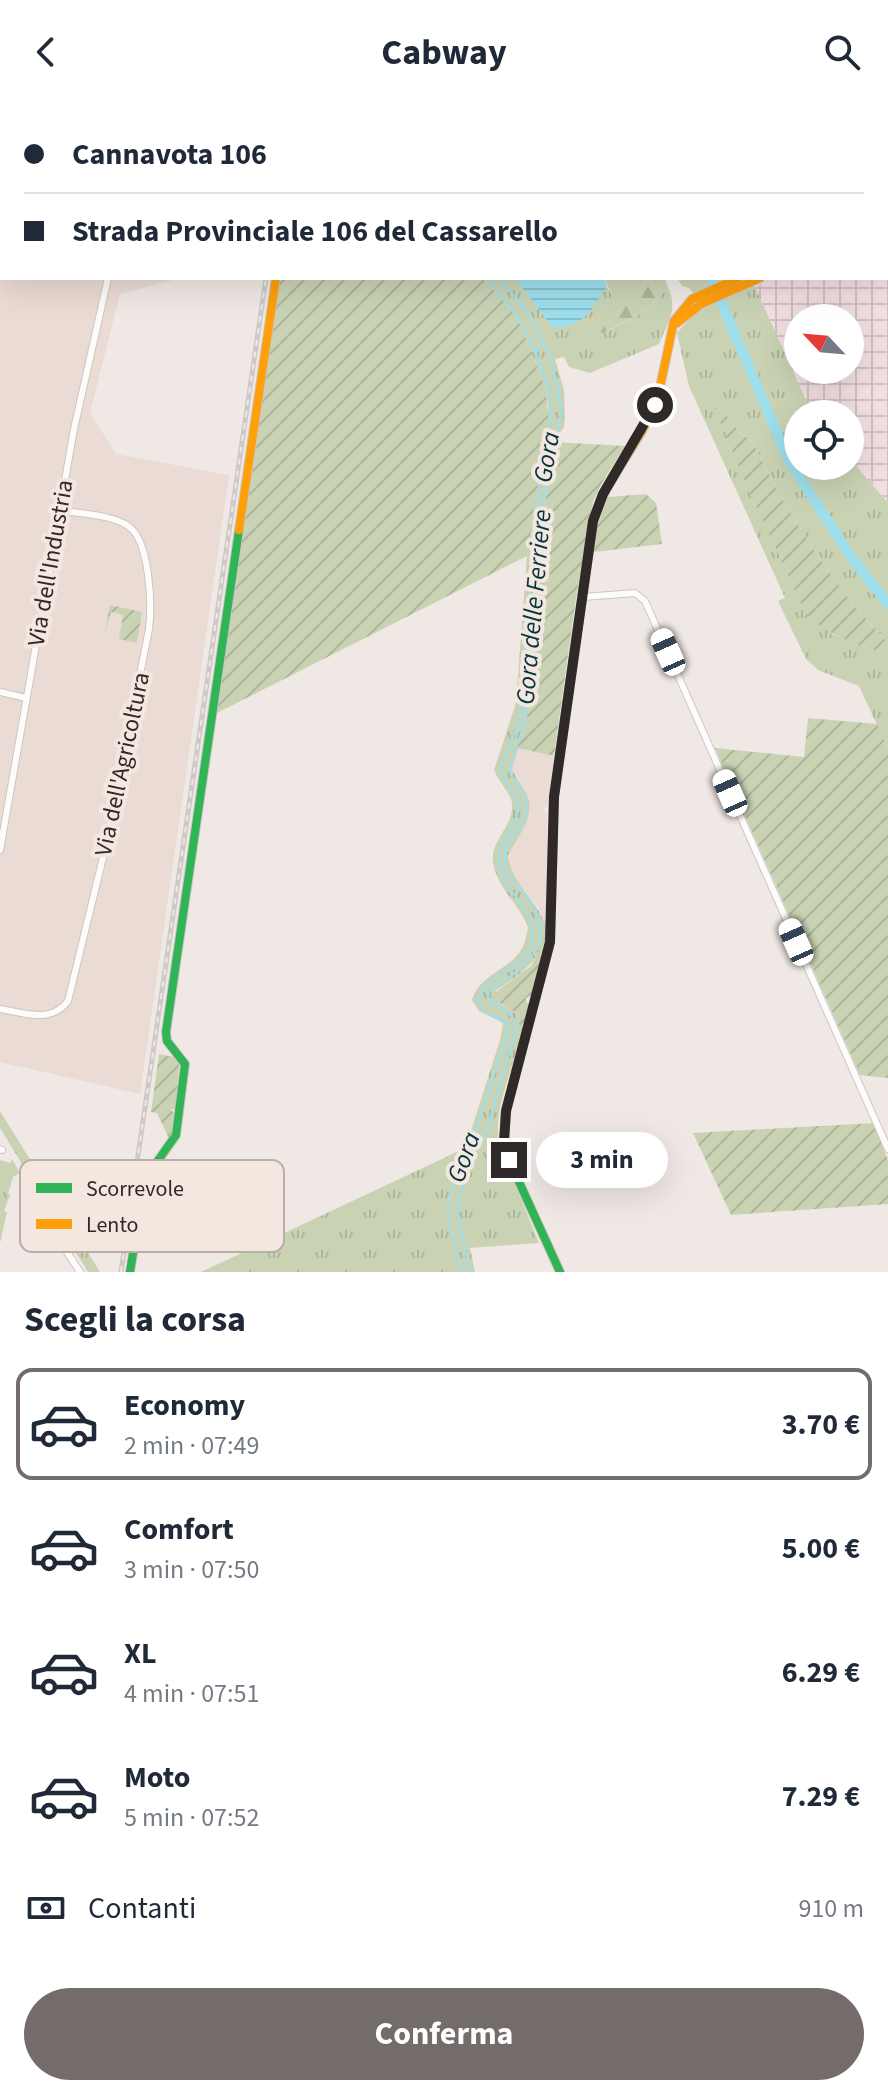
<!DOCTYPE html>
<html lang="it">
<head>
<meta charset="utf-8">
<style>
  :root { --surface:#fff; --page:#f2f2f3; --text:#1f2937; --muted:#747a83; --line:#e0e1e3; --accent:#736c6a }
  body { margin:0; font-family:"Source Sans 3",sans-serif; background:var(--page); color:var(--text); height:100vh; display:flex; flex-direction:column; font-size:30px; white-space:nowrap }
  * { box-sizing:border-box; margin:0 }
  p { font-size:26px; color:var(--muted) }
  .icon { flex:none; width:44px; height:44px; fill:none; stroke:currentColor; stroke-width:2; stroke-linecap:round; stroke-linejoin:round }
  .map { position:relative; height:1168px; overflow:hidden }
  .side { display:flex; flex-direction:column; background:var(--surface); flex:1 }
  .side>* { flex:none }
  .hud { position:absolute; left:0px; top:0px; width:888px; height:176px; box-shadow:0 8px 32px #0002; display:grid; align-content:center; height:176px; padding:0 24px; background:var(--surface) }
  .needle { width:52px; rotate:296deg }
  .controls { position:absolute; left:784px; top:200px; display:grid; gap:16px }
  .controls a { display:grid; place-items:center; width:80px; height:80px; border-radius:50%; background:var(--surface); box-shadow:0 8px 32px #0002; font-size:40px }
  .end { position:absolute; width:36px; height:36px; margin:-18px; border:10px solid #2f2a28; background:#fff; box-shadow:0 0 0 4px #fff }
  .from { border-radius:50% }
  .bubble { position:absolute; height:56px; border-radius:28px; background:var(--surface); box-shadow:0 8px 32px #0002; font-size:26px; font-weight:700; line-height:56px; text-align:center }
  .car { position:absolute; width:24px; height:48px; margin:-24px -12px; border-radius:10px; box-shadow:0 0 6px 2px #0007; background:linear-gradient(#fff 24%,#345 0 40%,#fff 0 76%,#345 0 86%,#fff 0) }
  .hud b { display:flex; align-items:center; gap:28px; height:76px; font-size:30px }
  .hud b+b { border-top:2px solid var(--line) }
  .hud i { width:20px; height:20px; background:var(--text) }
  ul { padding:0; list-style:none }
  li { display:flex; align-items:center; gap:24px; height:112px; margin:0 16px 12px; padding:0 8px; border:4px solid transparent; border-radius:16px }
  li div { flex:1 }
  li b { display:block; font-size:30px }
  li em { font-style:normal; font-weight:700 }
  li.active { border-color:var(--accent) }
  li>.icon { width:72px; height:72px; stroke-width:1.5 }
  h2 { padding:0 24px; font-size:36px; line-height:96px }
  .pay { display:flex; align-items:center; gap:20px; height:88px; padding:0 24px; font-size:30px }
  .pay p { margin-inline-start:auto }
  .button { display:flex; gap:16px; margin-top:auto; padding:16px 24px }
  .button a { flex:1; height:92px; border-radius:48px; background:var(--accent); color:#fff; font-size:32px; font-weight:700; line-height:92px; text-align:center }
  header { display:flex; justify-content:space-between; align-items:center; height:104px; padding:0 24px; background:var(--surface); font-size:36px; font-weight:700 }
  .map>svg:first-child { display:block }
  .built { fill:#eadbd4 }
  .industrial { fill:url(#industrial-grid); fill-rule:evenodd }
  .grass { fill:url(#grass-tufts) }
  .forest { fill:url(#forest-firs) }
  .garden { fill:url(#garden-furrows) }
  .water { fill:url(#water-rules) }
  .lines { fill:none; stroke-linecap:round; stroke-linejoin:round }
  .stream { stroke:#9ddfed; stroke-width:2 }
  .river { stroke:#9ddfed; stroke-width:10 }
  .street-casing { stroke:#ccc6c4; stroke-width:8 }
  .fast-casing { stroke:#ccc6c4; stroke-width:10 }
  .slow-casing { stroke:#ccc6c4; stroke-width:10 }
  .street { stroke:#fdfcfb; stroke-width:6 }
  .fast { stroke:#30b455; stroke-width:8 }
  .slow { stroke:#ff9f0a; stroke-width:8 }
  .rail-casing { stroke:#cccac9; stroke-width:5 }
  .rail { stroke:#f4e7e0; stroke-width:2; stroke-dasharray:6; stroke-linecap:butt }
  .route { stroke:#2f2a28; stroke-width:10 }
  .labels { text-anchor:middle; stroke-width:8; stroke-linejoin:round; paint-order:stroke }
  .street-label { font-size:24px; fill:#2f2a28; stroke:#f4e7e0 }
  .water-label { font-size:26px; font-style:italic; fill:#04363f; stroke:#f4e7e0 }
  .key { fill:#f4e7e0; stroke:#b9aea9; stroke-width:2 }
  .key-label { font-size:22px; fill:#2f2a28 }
</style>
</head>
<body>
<header><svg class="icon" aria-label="back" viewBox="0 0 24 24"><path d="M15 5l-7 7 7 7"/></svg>Cabway<svg class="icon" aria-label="search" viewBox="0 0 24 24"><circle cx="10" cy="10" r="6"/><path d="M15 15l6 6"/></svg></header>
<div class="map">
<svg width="888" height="1168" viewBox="0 0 888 1168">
  <defs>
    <pattern id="industrial-grid" width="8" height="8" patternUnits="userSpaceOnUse" patternTransform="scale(2)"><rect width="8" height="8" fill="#f2dfe1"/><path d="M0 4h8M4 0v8" fill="none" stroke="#d0c0c1"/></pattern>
    <pattern id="grass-tufts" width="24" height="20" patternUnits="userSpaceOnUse" patternTransform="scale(2)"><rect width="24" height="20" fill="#c9d3b4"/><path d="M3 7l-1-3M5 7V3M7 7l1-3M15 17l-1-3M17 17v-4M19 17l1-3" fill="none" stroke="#adb59b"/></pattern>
    <pattern id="forest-firs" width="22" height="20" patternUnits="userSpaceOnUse" patternTransform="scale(2)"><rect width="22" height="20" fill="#c9d3b4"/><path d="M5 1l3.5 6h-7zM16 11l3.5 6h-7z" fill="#adb59b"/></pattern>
    <pattern id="garden-furrows" width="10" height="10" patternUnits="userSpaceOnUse" patternTransform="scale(2)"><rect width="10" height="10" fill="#c9d3b4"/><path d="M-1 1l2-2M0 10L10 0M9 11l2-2" fill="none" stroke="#adb59b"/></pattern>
    <pattern id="water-rules" width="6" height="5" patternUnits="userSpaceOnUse" patternTransform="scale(2)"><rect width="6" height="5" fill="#9ddfed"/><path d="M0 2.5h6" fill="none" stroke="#88c0cb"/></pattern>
  </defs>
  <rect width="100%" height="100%" fill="#f0e8e4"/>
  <path class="built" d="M 0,0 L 227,0 L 2,2 L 2,174 L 181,174 L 120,190 L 90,309 L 116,350 L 229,371 L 140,990 L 0,958 Z
    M 517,644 L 554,652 L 548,701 L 543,705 L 547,711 L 548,818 L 544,818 L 538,803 L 518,778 L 508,756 L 526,689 L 512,665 Z"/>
  <path class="industrial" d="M 888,109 L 888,399 L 850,355 L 850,310 L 812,310 L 754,184 L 771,174 L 886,174 ZM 798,214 L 850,214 L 850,266 L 798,266 Z"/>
  <path class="grass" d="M 482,174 L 515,174 L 554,224 C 584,223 590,205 607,183 L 612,191 L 598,214 L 603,230 L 645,207 L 668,184 C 679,206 667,219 659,240 L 590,269 L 569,263 L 564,253 L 555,255 L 564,286 L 565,315 L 564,323 L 554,338 L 547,382 L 529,607 L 512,665 C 516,676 524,683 528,693 C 535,715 516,734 508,752 C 512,778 534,794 544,817 L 548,818 C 545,854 523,869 495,887 L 499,899 C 509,904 518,908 521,919 C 524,929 519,940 516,950 C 507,979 494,1010 499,1041 L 539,1139 L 470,1144 L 475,1168 L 201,1168 L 461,1046 L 470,1030 L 500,936 L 503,919 L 479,907 L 472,896 C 479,872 505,867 519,849 C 525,842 526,832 528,824 C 520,800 496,783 493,758 C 490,736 515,721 512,699 C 510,688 498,677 494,666 L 516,599 L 527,452 L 548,303 L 546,285 L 516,211 Z
    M 677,174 L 751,174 L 812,310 L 798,310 L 798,362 L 850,362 L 850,355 L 888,399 L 888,539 L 851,498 L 813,445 L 781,393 L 752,337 L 739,328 L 724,308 L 831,530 L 888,551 L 888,645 L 859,582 L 818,566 L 806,555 L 778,497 L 785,494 L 689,282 L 677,229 L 695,208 L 705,203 L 689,184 L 682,182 Z
    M 0,1007 L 100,1168 L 88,1168 L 0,1024 Z
    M 12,1055 L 20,1069 L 13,1073 L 8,1090 L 10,1091 L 4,1107 L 7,1108 L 0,1139 L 0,1056 L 10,1059 Z"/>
  <path class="forest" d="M 604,174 L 665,174 L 668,184 L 645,207 L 602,230 L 598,214 L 612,191 Z"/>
  <path class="garden" d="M 277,174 L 482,174 L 516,211 L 546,285 L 548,314 L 527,452 L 215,610 Z
    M 715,304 L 724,308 L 739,328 L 752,337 L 781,393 L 813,445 L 851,498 L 888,539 L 888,551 C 858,540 826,533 805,508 L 744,375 Z
    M 554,338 L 625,342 L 602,379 L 593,398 L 576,494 L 554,652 L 517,644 L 529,607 L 547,382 Z
    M 646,390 L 656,399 L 662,440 L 594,448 L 597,422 L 608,393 Z
    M 110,501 L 142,508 L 137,539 L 119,535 L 123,511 L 111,508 L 104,532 Z
    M 808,614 L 877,620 L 888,645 L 888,974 L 860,971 L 715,644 L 804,653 Z
    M 547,830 L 532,891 L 526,894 L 527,899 L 531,900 L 522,928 L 515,908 L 495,896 L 493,890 L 531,862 Z
    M 159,950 L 180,954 L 175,1005 L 171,1005 L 175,1011 L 170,1037 L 157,1009 L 151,1008 Z
    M 873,1019 L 888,1056 L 888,1100 L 731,1111 L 693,1029 Z"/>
  <path class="water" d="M 515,174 L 604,174 L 607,183 C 590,206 585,223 553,224 Z"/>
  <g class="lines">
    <path class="stream" d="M 346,0 L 348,2
      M 365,0 L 367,2
      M 486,174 L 514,206 L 536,249
      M 461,1168 L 448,1112 L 449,1093 L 461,1056 L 474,1032 L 509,925 L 508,919 L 484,907 L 478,897 C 484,875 508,869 523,854 C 530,846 532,834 534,824 C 526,801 502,781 499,759 C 496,737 521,722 518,700 C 516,688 504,678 500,667 L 518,619 L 522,601 L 532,466 L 531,442 L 547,329 C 558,300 545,277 536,249 L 541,240
      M 470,1168 L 458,1112 L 460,1091 L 472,1054 L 485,1032 L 517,922 C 510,903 496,907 488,893 L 489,888 C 525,862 563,838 526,792 C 518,781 505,770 505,756 C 504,735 530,722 526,699 C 525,687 514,678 509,667 L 525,617 L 531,582 L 544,392 L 552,339 L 562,310 L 551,254 L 526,206 L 499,174"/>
    <path class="river" d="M 614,0 L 616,2
      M 711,174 L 788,355 L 849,450 L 888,500"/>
    <defs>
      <path id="street" d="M 123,2 L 131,0
        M 301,2 L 301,0
        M 0,33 L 2,33
        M 0,155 L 2,147
        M 583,493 L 635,489 L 645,497 L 888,1045
        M 0,588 L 26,594
        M 0,746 L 74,325 L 108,174
        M 0,905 C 25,909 51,920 68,897 L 108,733 L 149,525 C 152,501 150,436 128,422 C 110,410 80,410 59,406
        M 0,1045 L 2,1046
        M 46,1116 L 80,1168"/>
      <path id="fast" d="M 886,106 L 888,104
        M 130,1168 L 145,1075 L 176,1031 L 185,960 L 167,937 L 166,928 L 239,426
        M 560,1168 L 509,1056 L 504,1038 L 506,1007 L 550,838 L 554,693 L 578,522"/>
      <path id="slow" d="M 677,219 L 701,200 L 760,174
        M 239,426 L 276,174
        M 578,522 L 593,417 L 606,385 L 642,327 L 657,297 L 674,217 L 692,195 L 739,174"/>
    </defs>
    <use href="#street" class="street-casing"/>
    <use href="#fast" class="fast-casing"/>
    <use href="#slow" class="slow-casing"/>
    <use href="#street" class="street"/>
    <use href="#fast" class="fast"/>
    <use href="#slow" class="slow"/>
    <defs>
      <path id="rail" d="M 287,2 L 288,0
        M 121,1168 L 266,174"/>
    </defs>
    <use href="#rail" class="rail-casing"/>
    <use href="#rail" class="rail"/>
  </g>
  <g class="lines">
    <path class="route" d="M 509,1056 L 504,1038 L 506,1007 L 550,838 L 554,693 L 593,417 L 603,390 L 655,301"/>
  </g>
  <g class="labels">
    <g class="street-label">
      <text transform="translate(50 459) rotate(-80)" y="8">Via dell'Industria</text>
      <text transform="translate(122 660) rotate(-78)" y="8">Via dell'Agricoltura</text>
    </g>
    <g class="water-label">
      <text transform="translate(546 353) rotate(-80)" y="9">Gora</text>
      <text transform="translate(533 503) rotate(-85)" y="9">Gora delle Ferriere</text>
      <text transform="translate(463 1053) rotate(-70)" y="9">Gora</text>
    </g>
  </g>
  <rect x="20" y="1056" width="264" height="92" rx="12" class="key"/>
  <rect x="36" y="1079" width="36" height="10" fill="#30b455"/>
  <rect x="36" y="1115" width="36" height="10" fill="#ff9f0a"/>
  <g class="key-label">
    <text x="86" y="1092">Scorrevole</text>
    <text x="86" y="1128">Lento</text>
  </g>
</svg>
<div class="controls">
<a><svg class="needle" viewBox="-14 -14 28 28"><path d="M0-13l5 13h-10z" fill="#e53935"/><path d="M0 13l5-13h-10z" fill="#747a83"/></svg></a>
<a><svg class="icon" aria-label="locate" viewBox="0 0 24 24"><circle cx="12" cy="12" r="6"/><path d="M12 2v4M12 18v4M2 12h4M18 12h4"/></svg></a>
</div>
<i class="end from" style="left:655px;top:301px"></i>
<i class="end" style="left:509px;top:1056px"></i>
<div class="bubble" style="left:536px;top:1028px;width:132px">3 min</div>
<i class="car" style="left:668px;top:548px;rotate:336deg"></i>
<i class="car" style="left:730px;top:689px;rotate:336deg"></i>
<i class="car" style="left:796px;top:838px;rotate:336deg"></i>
<div class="hud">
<b><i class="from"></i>Cannavota 106</b>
<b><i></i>Strada Provinciale 106 del Cassarello</b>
</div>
</div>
<section class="side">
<h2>Scegli la corsa</h2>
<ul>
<li class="active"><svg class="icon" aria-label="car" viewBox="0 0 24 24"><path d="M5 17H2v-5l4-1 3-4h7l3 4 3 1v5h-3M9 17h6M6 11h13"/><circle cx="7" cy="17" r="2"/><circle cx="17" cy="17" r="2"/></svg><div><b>Economy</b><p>2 min · 07:49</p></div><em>3.70 €</em></li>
<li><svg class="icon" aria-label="car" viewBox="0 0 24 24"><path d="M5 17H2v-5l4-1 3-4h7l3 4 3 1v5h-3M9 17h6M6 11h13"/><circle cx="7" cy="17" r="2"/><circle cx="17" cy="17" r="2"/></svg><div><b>Comfort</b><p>3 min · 07:50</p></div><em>5.00 €</em></li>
<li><svg class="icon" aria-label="car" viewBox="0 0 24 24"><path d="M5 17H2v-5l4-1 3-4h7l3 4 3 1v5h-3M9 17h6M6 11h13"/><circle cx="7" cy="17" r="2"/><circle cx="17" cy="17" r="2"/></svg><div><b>XL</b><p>4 min · 07:51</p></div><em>6.29 €</em></li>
<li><svg class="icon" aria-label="car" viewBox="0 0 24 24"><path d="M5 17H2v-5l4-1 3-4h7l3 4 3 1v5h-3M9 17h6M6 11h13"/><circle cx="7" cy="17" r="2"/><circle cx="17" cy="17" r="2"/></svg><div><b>Moto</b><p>5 min · 07:52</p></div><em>7.29 €</em></li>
</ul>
<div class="pay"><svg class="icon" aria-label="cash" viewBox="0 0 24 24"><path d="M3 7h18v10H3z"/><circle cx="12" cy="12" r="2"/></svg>Contanti<p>910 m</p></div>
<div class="button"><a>Conferma</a></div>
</section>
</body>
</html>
